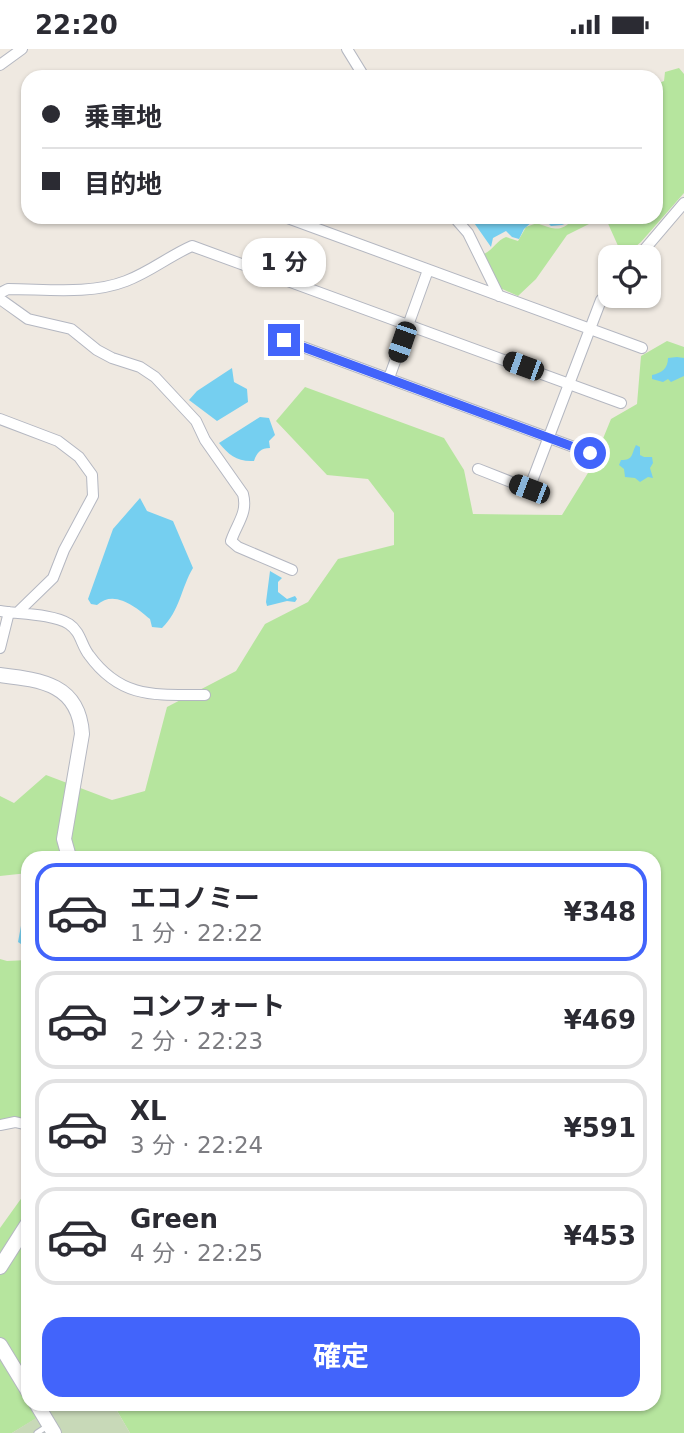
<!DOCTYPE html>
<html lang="ja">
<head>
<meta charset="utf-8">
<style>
  :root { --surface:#fff; --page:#f2f2f3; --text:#2b2b33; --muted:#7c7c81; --line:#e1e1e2; --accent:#4264fb }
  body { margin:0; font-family:"DejaVu Sans","Noto Sans JP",sans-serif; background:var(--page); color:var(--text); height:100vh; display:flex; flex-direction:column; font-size:26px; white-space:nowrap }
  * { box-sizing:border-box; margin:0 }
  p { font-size:23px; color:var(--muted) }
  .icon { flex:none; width:38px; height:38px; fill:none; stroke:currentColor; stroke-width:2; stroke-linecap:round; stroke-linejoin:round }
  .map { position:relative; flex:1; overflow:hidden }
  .panel { position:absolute; left:21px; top:802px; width:640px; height:560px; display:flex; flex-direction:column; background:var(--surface); border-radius:21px; box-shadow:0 2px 5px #0004 }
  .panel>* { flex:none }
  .top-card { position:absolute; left:21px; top:21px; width:642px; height:154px; border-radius:21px; box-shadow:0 2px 5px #0004; display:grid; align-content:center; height:154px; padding:0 21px; background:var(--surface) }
  .controls { position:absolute; left:598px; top:196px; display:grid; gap:14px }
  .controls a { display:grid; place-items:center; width:63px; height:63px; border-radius:14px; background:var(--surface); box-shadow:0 2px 5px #0004; font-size:35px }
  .end { position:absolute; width:32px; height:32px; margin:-16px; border:9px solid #4264fb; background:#fff; box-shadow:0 0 0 4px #fff }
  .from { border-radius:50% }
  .bubble { position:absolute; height:49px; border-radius:21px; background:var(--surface); box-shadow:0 2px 5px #0004; font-size:23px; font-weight:700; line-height:49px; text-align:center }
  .car { position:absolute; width:21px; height:42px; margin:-21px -10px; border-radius:9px; box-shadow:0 0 5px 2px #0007; background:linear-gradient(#222 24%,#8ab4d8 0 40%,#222 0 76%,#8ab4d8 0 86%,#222 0) }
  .top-card b { display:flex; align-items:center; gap:24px; height:66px; font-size:26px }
  .top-card b+b { border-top:2px solid var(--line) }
  .top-card i { width:18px; height:18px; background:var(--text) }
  ul { padding:12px 0 0; list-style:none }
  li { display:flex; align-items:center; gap:21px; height:98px; margin:0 14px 10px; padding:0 7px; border:4px solid var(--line); border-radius:21px }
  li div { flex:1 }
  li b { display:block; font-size:26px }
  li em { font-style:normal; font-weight:700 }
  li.selected { border-color:var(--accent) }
  li>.icon { width:63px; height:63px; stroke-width:1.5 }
  .action { display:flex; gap:14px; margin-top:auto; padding:14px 21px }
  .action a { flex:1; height:80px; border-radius:21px; background:var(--accent); color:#fff; font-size:28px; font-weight:700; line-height:80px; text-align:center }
  .status { display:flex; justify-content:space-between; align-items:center; height:49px; padding:0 35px; background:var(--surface); direction:ltr }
  .status svg { height:19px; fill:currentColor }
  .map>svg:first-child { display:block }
  .green { fill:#b6e59e }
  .cemetery { fill:#c8d9b8 }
  .water { fill:#75cff0 }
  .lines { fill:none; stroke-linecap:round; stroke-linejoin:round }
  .service-casing { stroke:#b4b7c1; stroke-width:7 }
  .minor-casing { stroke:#b4b7c1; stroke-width:12 }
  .tertiary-casing { stroke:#b4b7c1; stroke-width:16 }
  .service { stroke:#fff; stroke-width:5 }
  .minor { stroke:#fff; stroke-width:10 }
  .tertiary { stroke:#fff; stroke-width:14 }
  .route { stroke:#4264fb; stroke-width:9 }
</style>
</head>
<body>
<div class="status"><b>22:20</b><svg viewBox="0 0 49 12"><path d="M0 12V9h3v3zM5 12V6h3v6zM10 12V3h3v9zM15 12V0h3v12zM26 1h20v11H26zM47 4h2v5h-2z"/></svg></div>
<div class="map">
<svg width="684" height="1384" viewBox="0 0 684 1384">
  <rect width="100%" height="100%" fill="#efe9e1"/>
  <path class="green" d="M 679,19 L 684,25 L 684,144 L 641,193 L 623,208 L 606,170 L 593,173 L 567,186 L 536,230 L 518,247 L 500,239 L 484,205 C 494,200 497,191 506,188 L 518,192 L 526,178 L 537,174 C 568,187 561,174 583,168 C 597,164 639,168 656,168 L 656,35 L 664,32 L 665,23 Z
    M 667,292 L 684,298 L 684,1384 L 130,1384 L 113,1355 L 654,1354 L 654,808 L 28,808 L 28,824 L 0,827 L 0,747 L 14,754 L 46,726 L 112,751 L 145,742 L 167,658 L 236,622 L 265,575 L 308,553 L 338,510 L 394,496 L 394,464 L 368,430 L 327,426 L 276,372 L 305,338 L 444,389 L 464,421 L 473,465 L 562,466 L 591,419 L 611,370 L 637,355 L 641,307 Z
    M 0,910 L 7,912 L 28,911 L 28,1076 L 0,1077 Z
    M 28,1140 L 28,1354 L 60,1355 L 12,1384 L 0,1384 L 0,1179 Z"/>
  <path class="cemetery" d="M 60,1354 L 113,1355 L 130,1384 L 12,1384 Z"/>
  <path class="water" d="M 470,168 L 579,168 L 579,169 L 562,176 L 551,177 L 545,171 L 534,171 L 524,180 L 519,190 L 512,188 L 506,182 L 493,189 L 491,198 Z
    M 677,308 L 684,309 L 684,327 L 671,333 L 668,330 L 663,333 L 652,330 L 652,326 C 661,324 668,320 668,309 Z
    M 232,319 L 234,333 L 247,340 L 248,353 L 217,372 L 189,351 L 197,342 Z
    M 260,368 L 269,369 L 275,386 L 269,392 L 270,399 C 261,399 257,403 254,412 C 237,413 229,406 219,394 Z
    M 636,396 L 640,398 L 640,406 L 644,408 L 652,408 L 653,414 L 650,419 L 653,429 L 648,428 L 640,433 L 635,429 L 625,428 L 624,420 L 619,416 L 621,411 C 634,411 631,405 636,396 Z
    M 140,449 L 147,462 L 173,472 L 193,519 C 181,539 180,562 162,579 L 152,578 L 150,570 C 136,558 114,540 97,556 L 91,555 L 88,550 L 113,480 Z
    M 270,522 L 282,529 L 278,533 L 278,543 L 287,550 L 295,547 L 297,550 L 295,553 L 287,552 L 267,557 L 266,553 Z
    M 28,839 L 28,893 L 21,895 L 18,893 Z"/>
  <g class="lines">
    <defs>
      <path id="service" d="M 37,1384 L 49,1376"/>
      <path id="minor" d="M 347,0 L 363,26
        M 0,16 L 22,0
        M 285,168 L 642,299
        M 454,168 L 468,184 L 499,247
        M 638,208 L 684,154
        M 0,244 L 8,240 C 46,240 90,246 126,232 C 150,223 169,207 192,197 L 621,354
        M 0,250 L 28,270 L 71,280 L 97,301 L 112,309 L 140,318 L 155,328 L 196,372 L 205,391 L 243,445 C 248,464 237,474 231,492 L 238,498 L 292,521
        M 284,291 L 590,404
        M 389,329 L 428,221
        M 0,370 L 58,392 L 79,408 L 92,426 L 93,447 L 64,501 L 53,529 L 17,564
        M 478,420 L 529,440 L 601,251 L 611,240
        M 0,562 C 19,565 53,565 69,575 C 81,583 81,596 89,606 C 121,650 155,646 205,646
        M 0,599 L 9,563
        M 0,1076 L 15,1073 L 28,1076"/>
      <path id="tertiary" d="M 0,626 C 41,631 79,635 82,685 L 64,790 L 69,808
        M 0,1218 L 28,1174
        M 0,1296 L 28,1342
        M 36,1354 L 54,1384"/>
    </defs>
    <use href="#service" class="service-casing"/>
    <use href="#minor" class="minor-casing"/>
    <use href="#tertiary" class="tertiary-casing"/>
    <use href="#service" class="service"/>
    <use href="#minor" class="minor"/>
    <use href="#tertiary" class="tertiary"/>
  </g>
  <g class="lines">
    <path class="route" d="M 284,291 L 590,404"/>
  </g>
</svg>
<div class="controls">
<a><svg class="icon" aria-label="locate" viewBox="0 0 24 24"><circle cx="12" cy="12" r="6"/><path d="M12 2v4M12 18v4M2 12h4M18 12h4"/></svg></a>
</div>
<i class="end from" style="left:590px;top:404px"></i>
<i class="end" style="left:284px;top:291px"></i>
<div class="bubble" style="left:242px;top:189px;width:84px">1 分</div>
<i class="car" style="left:402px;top:293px;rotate:199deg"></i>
<i class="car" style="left:523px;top:317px;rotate:290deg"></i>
<i class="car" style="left:529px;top:440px;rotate:291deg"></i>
<div class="top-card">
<b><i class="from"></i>乗車地</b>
<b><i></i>目的地</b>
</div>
<section class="panel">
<ul>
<li class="selected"><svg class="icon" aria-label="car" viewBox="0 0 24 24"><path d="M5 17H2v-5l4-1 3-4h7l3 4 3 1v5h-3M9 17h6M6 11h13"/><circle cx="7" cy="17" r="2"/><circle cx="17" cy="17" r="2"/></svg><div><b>エコノミー</b><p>1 分 · 22:22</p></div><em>¥348</em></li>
<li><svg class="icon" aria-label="car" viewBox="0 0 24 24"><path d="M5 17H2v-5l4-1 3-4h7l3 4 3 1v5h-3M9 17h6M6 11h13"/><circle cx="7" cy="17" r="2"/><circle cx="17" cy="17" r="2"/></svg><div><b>コンフォート</b><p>2 分 · 22:23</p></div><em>¥469</em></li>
<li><svg class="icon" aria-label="car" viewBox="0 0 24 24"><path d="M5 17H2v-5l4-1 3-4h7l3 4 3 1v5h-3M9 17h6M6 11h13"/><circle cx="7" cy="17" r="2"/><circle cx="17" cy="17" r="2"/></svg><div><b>XL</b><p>3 分 · 22:24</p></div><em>¥591</em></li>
<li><svg class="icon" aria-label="car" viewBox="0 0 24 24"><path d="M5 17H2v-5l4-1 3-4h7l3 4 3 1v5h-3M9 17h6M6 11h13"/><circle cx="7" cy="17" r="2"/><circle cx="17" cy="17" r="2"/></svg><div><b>Green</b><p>4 分 · 22:25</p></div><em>¥453</em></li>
</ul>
<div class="action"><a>確定</a></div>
</section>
</div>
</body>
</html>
